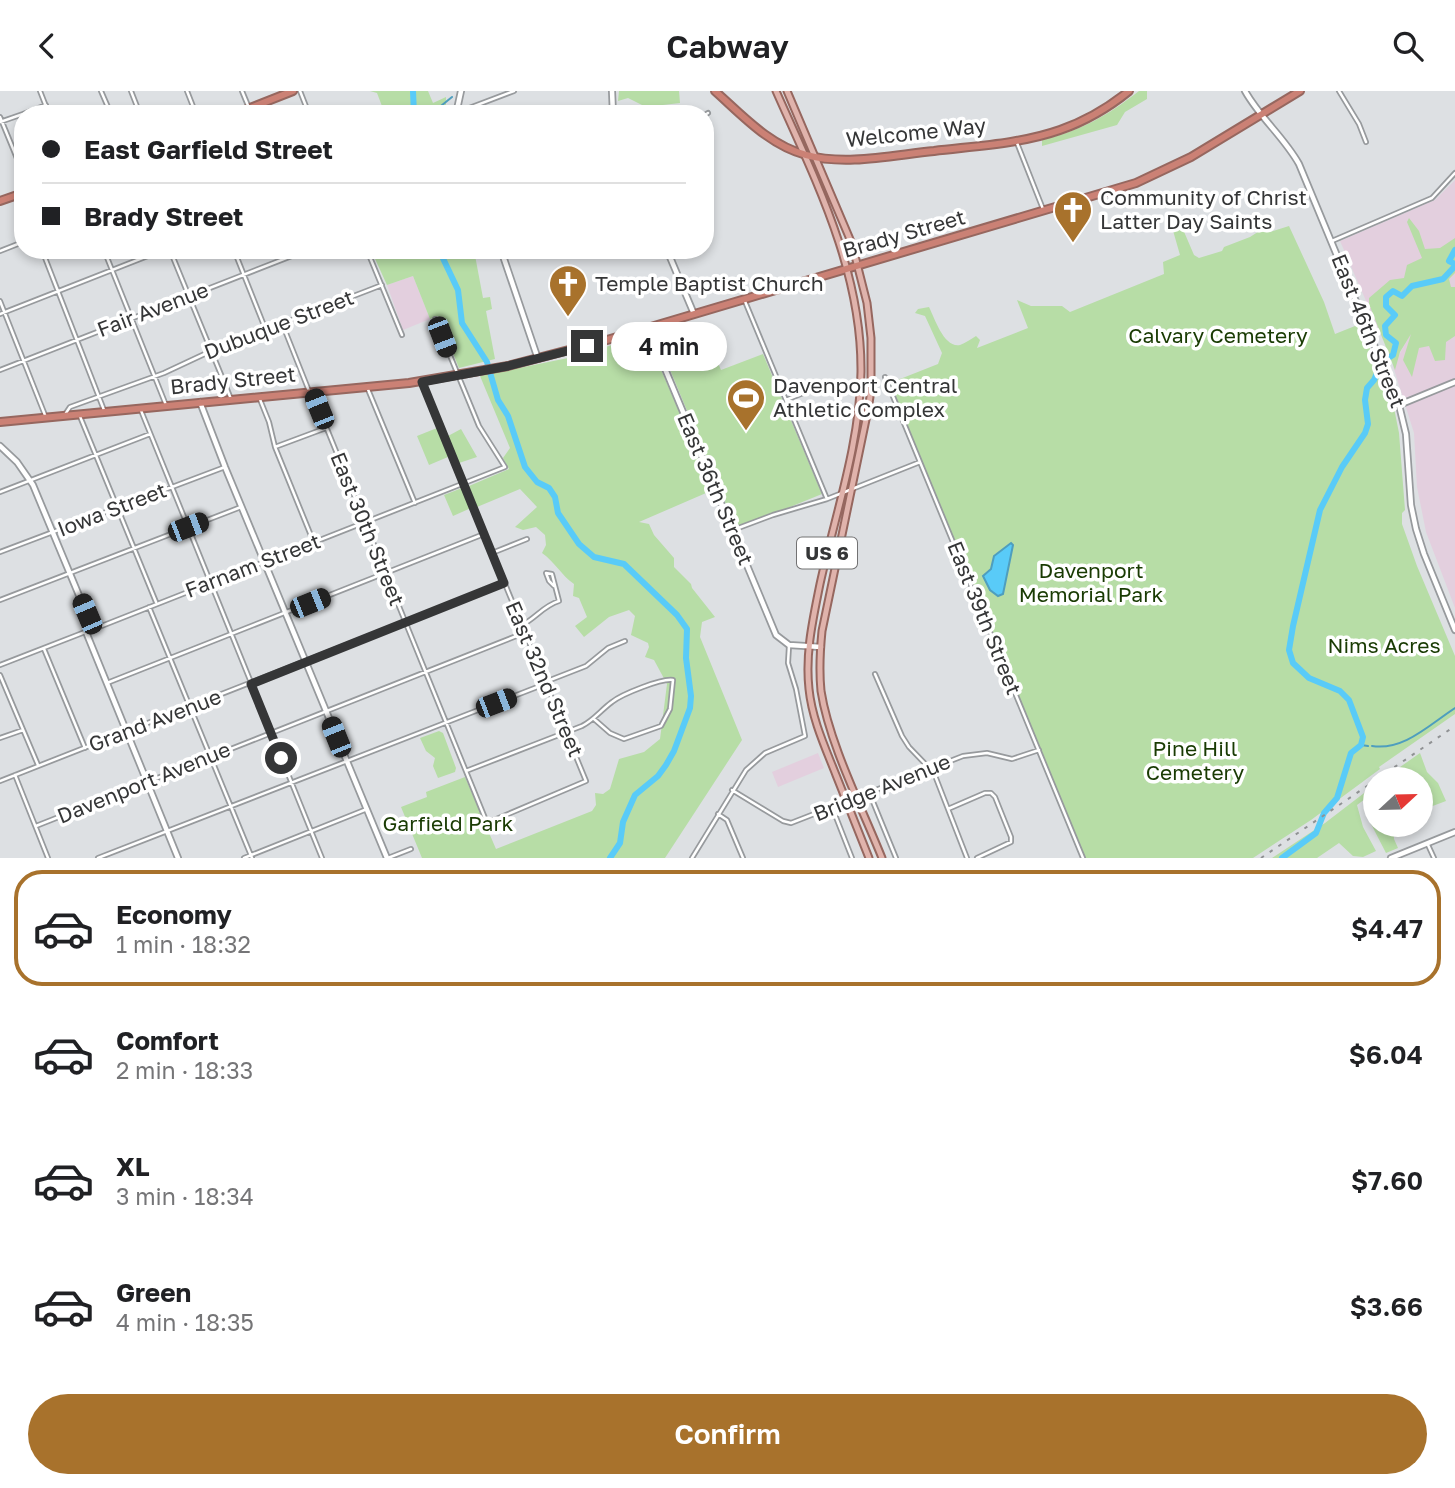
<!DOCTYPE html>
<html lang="en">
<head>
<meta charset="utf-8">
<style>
  :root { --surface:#fff; --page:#f6f6f6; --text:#202124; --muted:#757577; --line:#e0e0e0; --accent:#a8722c }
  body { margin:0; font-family:"Golos Text",sans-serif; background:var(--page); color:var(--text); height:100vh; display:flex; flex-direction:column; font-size:26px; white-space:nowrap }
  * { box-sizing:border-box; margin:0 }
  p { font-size:23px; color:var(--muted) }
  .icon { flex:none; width:38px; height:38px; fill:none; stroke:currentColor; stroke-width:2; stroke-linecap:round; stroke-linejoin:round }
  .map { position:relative; height:767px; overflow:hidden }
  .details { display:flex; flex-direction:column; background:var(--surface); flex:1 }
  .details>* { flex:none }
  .hud { position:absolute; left:14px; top:14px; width:700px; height:154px; border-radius:28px; box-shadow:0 4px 10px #0003; display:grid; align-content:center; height:154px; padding:0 28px; background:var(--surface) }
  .needle { width:46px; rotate:68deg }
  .controls { position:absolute; left:1363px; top:676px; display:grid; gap:14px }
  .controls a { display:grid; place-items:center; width:70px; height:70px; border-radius:50%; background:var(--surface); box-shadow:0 4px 10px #0003; font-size:35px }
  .end { position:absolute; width:32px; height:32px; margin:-16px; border:9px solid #353637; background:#fff; box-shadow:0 0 0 4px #fff }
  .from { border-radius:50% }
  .bubble { position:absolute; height:49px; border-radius:24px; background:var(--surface); box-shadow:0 4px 10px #0003; font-size:23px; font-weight:600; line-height:49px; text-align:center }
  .car { position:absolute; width:21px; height:42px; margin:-21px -10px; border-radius:9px; box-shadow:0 0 5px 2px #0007; background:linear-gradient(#222 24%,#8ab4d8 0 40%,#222 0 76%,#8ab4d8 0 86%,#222 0) }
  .hud b { display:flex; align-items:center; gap:24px; height:66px; font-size:26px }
  .hud b+b { border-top:2px solid var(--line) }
  .hud i { width:18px; height:18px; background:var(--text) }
  ul { padding:12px 0 0; list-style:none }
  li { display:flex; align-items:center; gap:21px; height:116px; margin:0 14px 10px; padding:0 14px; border:4px solid transparent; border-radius:28px }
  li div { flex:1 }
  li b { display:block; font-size:26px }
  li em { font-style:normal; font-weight:600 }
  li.selected { border-color:var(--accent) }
  li>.icon { width:63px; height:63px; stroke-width:1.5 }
  .button { display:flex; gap:14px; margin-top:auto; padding:14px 28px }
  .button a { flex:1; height:80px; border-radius:42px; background:var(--accent); color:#fff; font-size:28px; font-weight:600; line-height:80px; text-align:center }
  header { display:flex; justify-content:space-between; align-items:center; height:91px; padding:0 28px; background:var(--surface); font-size:32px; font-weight:600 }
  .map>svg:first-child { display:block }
  .industrial { fill:#e3cfde }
  .green { fill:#b7dda6 }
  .water { fill:#59cbf8; stroke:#4e9ebe; stroke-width:2 }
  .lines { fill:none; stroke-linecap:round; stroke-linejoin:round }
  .stream { stroke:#4e9ebe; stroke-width:2 }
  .river { stroke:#59cbf8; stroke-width:6 }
  .street-casing { stroke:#979a9d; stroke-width:6 }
  .secondary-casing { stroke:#979a9d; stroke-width:8 }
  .primary-casing { stroke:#96675f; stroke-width:9 }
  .highway-casing { stroke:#96675f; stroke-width:10 }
  .street { stroke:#fff; stroke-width:2.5 }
  .secondary { stroke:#fff; stroke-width:4.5 }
  .primary { stroke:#e0b3ac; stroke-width:5 }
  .highway { stroke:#cb8175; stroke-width:6 }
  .rail { stroke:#909294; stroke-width:2; stroke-dasharray:3.5 7; stroke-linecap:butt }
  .route { stroke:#353637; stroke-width:9 }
  .labels { text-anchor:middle; stroke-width:7; stroke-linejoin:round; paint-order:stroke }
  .shield { fill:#fff; stroke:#727273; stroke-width:2 }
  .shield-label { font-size:19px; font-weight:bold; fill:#353637 }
  .street-label { font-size:21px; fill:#353637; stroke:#fff }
  .poi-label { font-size:21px; fill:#353637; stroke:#fff; text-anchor:start }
  .park-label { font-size:21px; fill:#193b03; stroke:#fff }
</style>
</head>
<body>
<header><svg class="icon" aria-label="back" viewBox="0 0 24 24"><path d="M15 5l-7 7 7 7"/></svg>Cabway<svg class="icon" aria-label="search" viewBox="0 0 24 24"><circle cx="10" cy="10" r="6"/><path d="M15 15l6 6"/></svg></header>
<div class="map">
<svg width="1455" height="767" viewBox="0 0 1455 767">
  <rect width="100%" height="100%" fill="#dde0e3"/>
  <path class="industrial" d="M 1455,89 L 1455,517 L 1426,441 L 1417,396 L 1414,342 L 1393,275 L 1423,220 L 1383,249 L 1340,150 L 1435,109 Z
    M 413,185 L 430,228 L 403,239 L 387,194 Z
    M 818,662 L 824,677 L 778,696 L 772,681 Z"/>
  <path class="green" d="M 370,0 L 428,0 L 433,12 L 446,6 L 446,15 L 436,23 L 385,23 L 377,2 Z
    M 619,0 L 679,0 L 680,12 L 646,16 L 628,7 L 618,10 Z
    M 1139,0 L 1147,0 L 1147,8 L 1125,21 L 1117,34 L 1042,55 L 1042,49 C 1082,39 1107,25 1139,0 Z
    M 1409,127 L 1419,140 L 1425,158 L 1440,157 L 1455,147 L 1455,182 L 1449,188 L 1451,196 L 1455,196 L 1455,245 L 1446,251 L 1445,269 L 1435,270 L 1429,255 L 1419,257 L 1412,286 L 1403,269 L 1411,243 L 1400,261 L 1395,279 L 1369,213 L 1369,207 L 1390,189 L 1404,187 L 1407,174 L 1422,167 L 1407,131 Z
    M 1179,129 L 1194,164 L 1199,167 L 1222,160 L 1224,156 L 1250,146 L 1264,137 L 1270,141 L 1289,135 L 1324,211 L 1335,243 L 1360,233 L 1394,317 L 1399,342 L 1405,419 L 1402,422 L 1402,433 L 1417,475 L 1455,565 L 1455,623 L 1379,676 L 1380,678 L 1311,729 L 1253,767 L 1085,767 L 890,292 L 938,273 L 942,262 L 925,225 L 915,222 L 918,218 L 929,216 C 935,228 944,257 960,254 C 965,252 971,248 976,245 L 980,249 L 977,257 L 1028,237 L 1017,209 L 1031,215 L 1062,215 L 1070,221 L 1164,183 L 1163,171 L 1180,164 L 1172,136 Z
    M 371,159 L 474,159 L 483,207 L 490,206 L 492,218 L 486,220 L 495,268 L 459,277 L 438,225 L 430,228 L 413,185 L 387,194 Z
    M 700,231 L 721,279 L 763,263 L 822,403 L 736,438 L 654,240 Z
    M 646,244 L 713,399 L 639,431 L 649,433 L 654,444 L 674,467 L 674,476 L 691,493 L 692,497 L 715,526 L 702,531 L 700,546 L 742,649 L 665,767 L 422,767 L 401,716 L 427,706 L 426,701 L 465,686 L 496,758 L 592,720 L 596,714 L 595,702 L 603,703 L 610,698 L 619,668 L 644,661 L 660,648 L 667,593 L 654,569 L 645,566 L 649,556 L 648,552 L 631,544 L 635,525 L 629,519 L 609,526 L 584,546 L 575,535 L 587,526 L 579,507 L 573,505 L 574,493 C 561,484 555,471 542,462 L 546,454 L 545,444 L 536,436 L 523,439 L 515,436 L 537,416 L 520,398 L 477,416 L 469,395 L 509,378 L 503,367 L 510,357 L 480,285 L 568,267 Z
    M 437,337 L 448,366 L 429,374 L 417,345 Z
    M 461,338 L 477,366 L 459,372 L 448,345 Z
    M 462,397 L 471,417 L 453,425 L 444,404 Z
    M 439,640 L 443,642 L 456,677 L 455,681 L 438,687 L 433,675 L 435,667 L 426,660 L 420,647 Z
    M 1420,662 L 1427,681 L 1438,692 L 1446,710 L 1430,716 L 1425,721 L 1421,722 L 1421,688 L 1383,688 Z
    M 1372,696 L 1373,702 L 1357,714 L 1363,736 L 1376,760 L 1363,766 L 1353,765 L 1339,752 L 1317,767 L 1272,767 L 1325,732 Z
    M 1375,707 L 1376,733 L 1393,733 L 1394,748 L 1398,757 L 1386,762 L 1370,731 L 1367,717 Z"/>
  <path class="water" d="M 1011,452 L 1013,454 L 1003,503 L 998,505 L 990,499 L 983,485 L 991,478 L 994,465 Z"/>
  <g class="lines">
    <path class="stream" d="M 431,23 L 452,6
      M 1361,654 L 1368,655
      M 1372,655 C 1404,660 1430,633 1455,617"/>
    <path class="river" d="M 413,0 L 414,23
      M 439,159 L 458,199 L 462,232 L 487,271 L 498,309 L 508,325 L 525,376 L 537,391 L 549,397 L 555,406 L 558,422 L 579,453 L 594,466 L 624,473 L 677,524 L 687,538 L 686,567 L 691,605 L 690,617 L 674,660 L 666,674 L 658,685 L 635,704 L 623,731 L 620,752 L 610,767
      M 1455,159 L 1449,170 L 1455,173
      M 1282,767 L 1316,742 L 1324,722 L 1337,707 L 1351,662 L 1361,654 L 1363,646 L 1349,609 L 1340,600 L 1309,587 L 1293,572 L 1289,559 L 1293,535 L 1320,419 L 1342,376 L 1365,342 L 1368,333 L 1365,309 L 1367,297 L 1374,289 L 1382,271 L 1393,264 L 1396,252 L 1386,244 L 1385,235 L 1395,224 L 1386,215 L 1386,206 L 1393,200 L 1402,205 L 1412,195 L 1443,188 L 1455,175"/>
    <defs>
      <path id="street" d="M 40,0 L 49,23
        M 101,0 L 111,23
        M 131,0 L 140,23
        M 187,0 L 196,23
        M 242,0 L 249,17
        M 300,0 L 309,23
        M 1339,0 L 1359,33 L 1366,51
        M 456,22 L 514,0
        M 23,23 L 46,14
        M 705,24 L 708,22
        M 0,26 L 23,82
        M 0,31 L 23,23
        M 1017,52 L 1043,118
        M 1332,150 L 1432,107 L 1455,82
        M 42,159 L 104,319
        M 104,159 L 166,314
        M 170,159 L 231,308
        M 234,159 L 265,237
        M 367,159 L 402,244
        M 0,160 L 23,151
        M 744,208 L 827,408
        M 0,210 L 45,324
        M 0,223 L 163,159
        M 282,232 L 309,300
        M 0,279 L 307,159
        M 885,286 L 1083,767
        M 367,296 L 415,412
        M 312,301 L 487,732 L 586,690 L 422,291
        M 259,306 L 269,331 L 275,356 L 314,452
        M 786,309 L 830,291
        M 140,317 L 322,767
        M 66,322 L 70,316 L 164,282 L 211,260 L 382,194
        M 79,323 L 156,511
        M 275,356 L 326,337
        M 0,401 L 150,343
        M 733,439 L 773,424 L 827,408 L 920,371
        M 0,461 L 225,376
        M 492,462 L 527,448
        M 0,509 L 241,416
        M 149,516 L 252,767
        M 522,534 C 536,527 543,515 559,510 L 552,483 L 546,482 L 549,490 L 554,495
        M 94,538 L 505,376 L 479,335 L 435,228
        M 44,558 L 85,657
        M 0,574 L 85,541
        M 875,583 L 902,645 L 909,656 L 934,682 L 967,767
        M 0,584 L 38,674
        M 545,591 L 586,575 L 608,557 L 625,550
        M 107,592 L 484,443
        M 0,647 L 23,639
        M 466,680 L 582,635 C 594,629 601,619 612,611 C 622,603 662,587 673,589 L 670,618 L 661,635 L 624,648 L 610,642 L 594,628
        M 15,684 L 48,767
        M 0,690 L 504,492
        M 732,699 L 783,730 L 791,732 L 963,665 L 987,662 L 1012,668 L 1039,659
        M 869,701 L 896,767
        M 832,716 L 852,767
        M 948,718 L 985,702 L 991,702 L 995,706 L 1011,746 L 1011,751 L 977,767
        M 718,723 L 727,729 L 743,767
        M 36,735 L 524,542
        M 1428,754 L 1434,767
        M 98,767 L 545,593
        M 244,767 L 367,718
        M 388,767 L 411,758
        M 692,767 L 746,679 L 765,662 L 805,645 L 796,598 L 788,572 L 789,555"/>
      <path id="secondary" d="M 612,0 L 613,23
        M 1245,0 C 1260,27 1284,46 1299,73 L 1399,314 L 1406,343 L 1411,414 L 1416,438 L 1424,463 L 1455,539
        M 456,23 L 461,0
        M 501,159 L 538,268
        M 667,159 L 694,223
        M 648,237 L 776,544 L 789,554 L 821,556
        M 200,311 L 225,376 L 387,767
        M 1399,314 L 1455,291
        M 0,355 L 17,371 L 33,394 L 93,538 L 86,541 L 178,767
        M 1391,767 L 1455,741"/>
      <path id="primary" d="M 776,0 C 816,90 862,180 861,281 C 860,353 835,424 820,493 C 813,528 805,562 809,598 C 812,628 825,656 836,684 C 847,711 858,739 869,767
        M 787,0 L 852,153 L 867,212 L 871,247 L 871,299 L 868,319 L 822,540 C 820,560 819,580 821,600 C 829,652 862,717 882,767"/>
      <path id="highway" d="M 715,0 C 743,25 769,54 806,64 C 846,75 893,64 934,60 C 975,55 1020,53 1060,39 C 1086,30 1108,17 1129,0
        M 235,23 L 293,0
        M 0,110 L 23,102
        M 0,331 L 409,292 L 508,275 L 607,249 L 1136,92 L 1191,66 L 1300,0"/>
    </defs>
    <use href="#street" class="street-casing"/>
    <use href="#secondary" class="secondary-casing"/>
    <use href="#primary" class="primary-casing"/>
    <use href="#highway" class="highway-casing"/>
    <use href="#street" class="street"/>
    <use href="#secondary" class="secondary"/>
    <use href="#primary" class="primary"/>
    <use href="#highway" class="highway"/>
    <path class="rail" d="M 1377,688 L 1455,635
      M 1261,767 L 1376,689"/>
  </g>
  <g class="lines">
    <path class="route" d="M 281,667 L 251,593 L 504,492 L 422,291 L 508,275 L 587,255"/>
  </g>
  <defs>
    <symbol id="church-pin" viewBox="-11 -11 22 30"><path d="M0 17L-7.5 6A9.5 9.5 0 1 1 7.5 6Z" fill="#a8722c" stroke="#fff"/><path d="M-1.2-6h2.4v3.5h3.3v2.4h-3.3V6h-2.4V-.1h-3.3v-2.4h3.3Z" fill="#fff"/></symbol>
    <symbol id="stadium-pin" viewBox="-11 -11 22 30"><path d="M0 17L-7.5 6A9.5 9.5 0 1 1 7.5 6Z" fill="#a8722c" stroke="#fff"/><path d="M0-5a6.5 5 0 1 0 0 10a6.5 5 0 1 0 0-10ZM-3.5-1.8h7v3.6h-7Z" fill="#fff"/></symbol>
  </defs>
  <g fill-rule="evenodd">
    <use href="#church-pin" x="1051" y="97" width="44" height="60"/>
    <use href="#church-pin" x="546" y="171" width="44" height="60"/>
    <use href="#stadium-pin" x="724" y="285" width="44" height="60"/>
  </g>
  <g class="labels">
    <rect class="shield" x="797" y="446.5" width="60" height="31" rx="5"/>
    <g class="shield-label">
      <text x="827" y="469">US 6</text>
    </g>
    <g class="street-label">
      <text transform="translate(916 42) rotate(-6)" y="7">Welcome Way</text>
      <text transform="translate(904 143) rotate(-16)" y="7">Brady Street</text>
      <text transform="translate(153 219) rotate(-21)" y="7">Fair Avenue</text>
      <text transform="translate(279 234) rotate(-21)" y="7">Dubuque Street</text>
      <text transform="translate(1368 240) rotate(68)" y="7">East 46th Street</text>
      <text transform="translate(233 290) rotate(-6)" y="7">Brady Street</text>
      <text transform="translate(715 398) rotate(67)" y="7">East 36th Street</text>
      <text transform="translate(112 419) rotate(-21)" y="7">Iowa Street</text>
      <text transform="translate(367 438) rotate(68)" y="7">East 30th Street</text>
      <text transform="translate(253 475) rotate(-21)" y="7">Farnam Street</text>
      <text transform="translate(984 527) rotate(68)" y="7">East 39th Street</text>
      <text transform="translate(544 588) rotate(67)" y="7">East 32nd Street</text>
      <text transform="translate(155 630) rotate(-21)" y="7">Grand Avenue</text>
      <text transform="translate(144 692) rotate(-22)" y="7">Davenport Avenue</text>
      <text transform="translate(882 697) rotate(-22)" y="7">Bridge Avenue</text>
    </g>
    <g class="poi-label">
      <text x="1100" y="114">Community of Christ<tspan x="1100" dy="24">Latter Day Saints</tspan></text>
      <text x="595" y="200">Temple Baptist Church</text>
      <text x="773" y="302">Davenport Central<tspan x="773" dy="24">Athletic Complex</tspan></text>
    </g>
    <g class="park-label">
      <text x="1218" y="252">Calvary Cemetery</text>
      <text x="1091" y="487">Davenport<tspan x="1091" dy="24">Memorial Park</tspan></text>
      <text x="1384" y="562">Nims Acres</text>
      <text x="1195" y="665">Pine Hill<tspan x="1195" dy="24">Cemetery</tspan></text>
      <text x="448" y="740">Garfield Park</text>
    </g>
  </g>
</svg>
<div class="controls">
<a><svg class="needle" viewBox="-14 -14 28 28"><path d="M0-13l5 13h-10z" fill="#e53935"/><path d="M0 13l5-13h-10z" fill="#757577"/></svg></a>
</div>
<i class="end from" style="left:281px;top:667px"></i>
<i class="end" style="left:587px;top:255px"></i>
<div class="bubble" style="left:611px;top:231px;width:116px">4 min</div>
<i class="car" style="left:442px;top:246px;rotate:159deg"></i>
<i class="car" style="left:319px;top:318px;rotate:338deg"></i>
<i class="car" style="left:188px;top:436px;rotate:69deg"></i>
<i class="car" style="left:310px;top:512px;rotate:68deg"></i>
<i class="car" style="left:87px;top:523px;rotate:337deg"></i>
<i class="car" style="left:496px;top:612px;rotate:69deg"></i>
<i class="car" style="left:336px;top:646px;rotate:338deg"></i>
<div class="hud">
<b><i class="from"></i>East Garfield Street</b>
<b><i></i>Brady Street</b>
</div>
</div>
<section class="details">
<ul>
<li class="selected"><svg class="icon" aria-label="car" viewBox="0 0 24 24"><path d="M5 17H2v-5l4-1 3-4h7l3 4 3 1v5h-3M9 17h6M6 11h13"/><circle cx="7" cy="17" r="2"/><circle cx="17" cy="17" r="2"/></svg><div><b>Economy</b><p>1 min · 18:32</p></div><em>$4.47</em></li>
<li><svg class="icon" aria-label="car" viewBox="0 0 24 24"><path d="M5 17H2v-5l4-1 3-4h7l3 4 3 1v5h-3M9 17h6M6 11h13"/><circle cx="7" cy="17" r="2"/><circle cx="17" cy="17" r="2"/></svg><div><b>Comfort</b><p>2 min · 18:33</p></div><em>$6.04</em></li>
<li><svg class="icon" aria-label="car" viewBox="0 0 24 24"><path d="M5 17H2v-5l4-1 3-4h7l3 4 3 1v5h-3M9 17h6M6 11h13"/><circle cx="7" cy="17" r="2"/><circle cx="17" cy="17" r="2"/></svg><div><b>XL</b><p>3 min · 18:34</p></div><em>$7.60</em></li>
<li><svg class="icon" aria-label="car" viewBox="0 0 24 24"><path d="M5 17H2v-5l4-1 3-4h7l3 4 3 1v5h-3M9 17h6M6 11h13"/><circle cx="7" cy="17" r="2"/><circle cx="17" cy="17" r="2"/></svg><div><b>Green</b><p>4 min · 18:35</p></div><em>$3.66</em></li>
</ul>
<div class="button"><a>Confirm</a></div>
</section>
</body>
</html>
